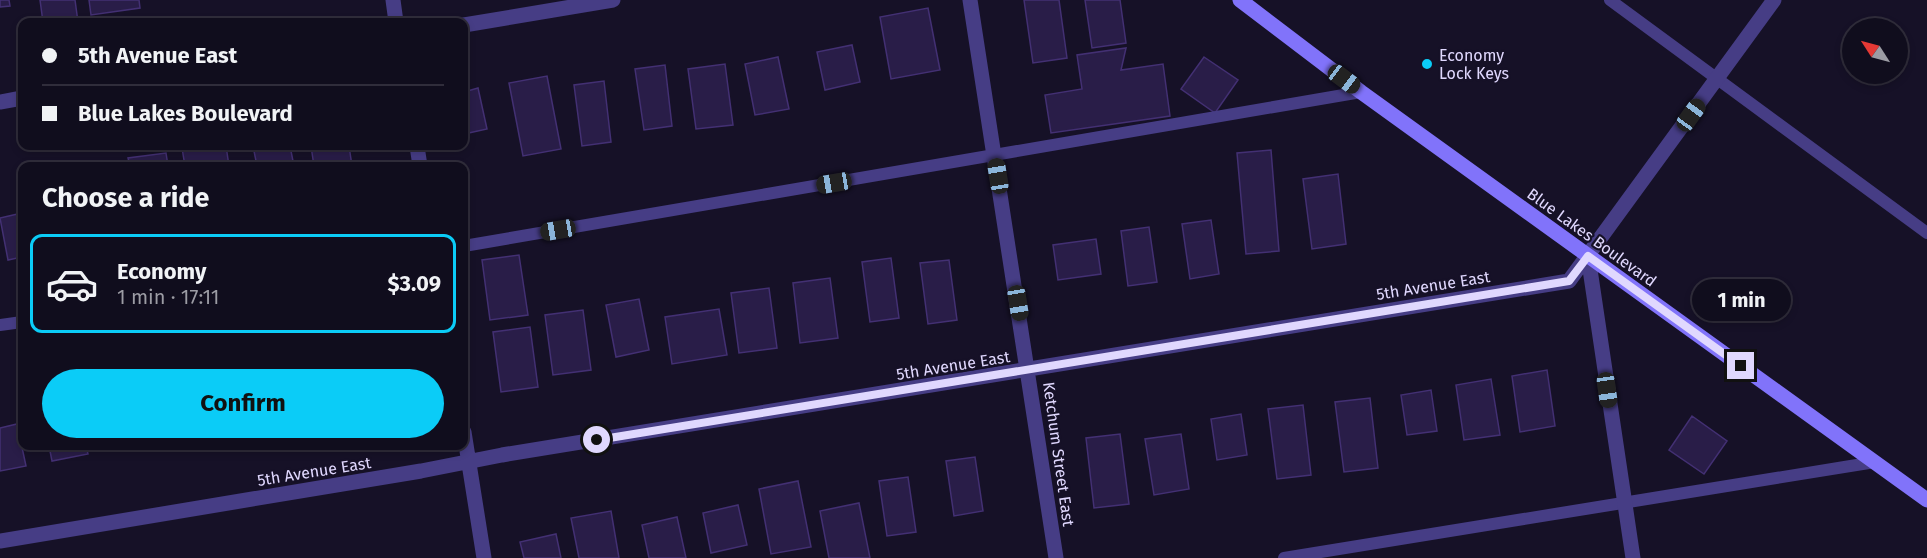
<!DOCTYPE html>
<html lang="en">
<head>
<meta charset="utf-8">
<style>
  :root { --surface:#100d1d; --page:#191626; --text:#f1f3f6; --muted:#9c9ca4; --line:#302d3b; --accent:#0bccf7 }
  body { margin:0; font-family:"Fira Sans",sans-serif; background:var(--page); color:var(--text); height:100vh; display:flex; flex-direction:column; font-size:22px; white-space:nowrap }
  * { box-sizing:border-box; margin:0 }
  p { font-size:20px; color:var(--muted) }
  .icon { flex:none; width:33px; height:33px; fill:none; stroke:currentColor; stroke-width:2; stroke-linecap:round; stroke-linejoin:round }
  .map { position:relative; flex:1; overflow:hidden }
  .details { position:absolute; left:18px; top:162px; width:450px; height:288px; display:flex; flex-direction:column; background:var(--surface); border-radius:12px; box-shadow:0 3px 9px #0003,0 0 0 2px var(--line) }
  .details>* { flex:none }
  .top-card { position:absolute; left:18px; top:18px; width:450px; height:132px; border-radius:12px; box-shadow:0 3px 9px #0003,0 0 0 2px var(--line); display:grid; align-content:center; height:132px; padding:0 24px; background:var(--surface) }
  .needle { width:39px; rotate:306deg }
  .fabs { position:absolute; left:1842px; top:18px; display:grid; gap:12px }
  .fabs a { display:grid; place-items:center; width:66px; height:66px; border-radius:50%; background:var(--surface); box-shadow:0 3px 9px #0003,0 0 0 2px var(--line); font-size:30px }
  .end { position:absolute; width:27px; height:27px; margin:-14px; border:8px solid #e0d8fe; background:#111; box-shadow:0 0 0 3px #111 }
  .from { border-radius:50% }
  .bubble { position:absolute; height:42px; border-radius:21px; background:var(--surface); box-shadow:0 3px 9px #0003,0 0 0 2px var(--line); font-size:20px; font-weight:700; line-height:42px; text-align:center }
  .car { position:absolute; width:18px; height:36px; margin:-18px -9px; border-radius:8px; box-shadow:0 0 4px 2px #0007; background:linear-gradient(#222 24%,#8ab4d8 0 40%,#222 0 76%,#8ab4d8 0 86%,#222 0) }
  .top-card b { display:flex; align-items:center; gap:21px; height:57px; font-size:22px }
  .top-card b+b { border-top:2px solid var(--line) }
  .top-card i { width:15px; height:15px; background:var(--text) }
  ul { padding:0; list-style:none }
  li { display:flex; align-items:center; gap:18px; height:99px; margin:0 12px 9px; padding:0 12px; border:3px solid transparent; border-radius:12px }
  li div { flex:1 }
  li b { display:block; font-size:22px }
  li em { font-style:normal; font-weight:700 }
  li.on { border-color:var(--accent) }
  li>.icon { width:54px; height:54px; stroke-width:1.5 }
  h2 { padding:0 24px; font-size:27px; line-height:72px }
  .button { display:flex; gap:12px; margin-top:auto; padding:12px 24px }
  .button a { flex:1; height:69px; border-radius:36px; background:var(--accent); color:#111; font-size:24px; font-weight:700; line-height:69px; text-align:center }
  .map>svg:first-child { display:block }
  .building { fill:#291d48; stroke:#433073; stroke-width:1.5 }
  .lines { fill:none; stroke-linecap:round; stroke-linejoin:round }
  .lane { stroke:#463d85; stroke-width:12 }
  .street { stroke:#463d85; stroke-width:15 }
  .secondary { stroke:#8173fa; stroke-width:15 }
  .route { stroke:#e0d8fe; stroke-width:8 }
  .poi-dot { fill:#0bccf7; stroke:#161127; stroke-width:2 }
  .labels { text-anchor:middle; stroke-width:4.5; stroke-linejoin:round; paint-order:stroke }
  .poi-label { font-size:16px; fill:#e0d8fe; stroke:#161127; text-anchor:start }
  .street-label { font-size:16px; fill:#e0d8fe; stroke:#161127 }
</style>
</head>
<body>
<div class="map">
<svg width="1927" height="558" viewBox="0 0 1927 558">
  <rect width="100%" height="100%" fill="#161127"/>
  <path class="building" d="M 0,0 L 9,0 L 10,6 L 0,7 Z
    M 40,0 L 75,0 L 78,22 L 43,22 Z
    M 89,0 L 139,0 L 140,8 L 91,15 Z
    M 1024,0 L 1059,0 L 1067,58 L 1033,63 Z
    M 1085,0 L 1120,0 L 1126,43 L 1092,48 Z
    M 928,8 L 940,70 L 891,79 L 880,17 Z
    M 852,45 L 860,82 L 825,90 L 817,52 Z
    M 1126,48 L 1121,70 L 1163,64 L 1170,116 L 1051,133 L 1045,95 L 1082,89 L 1077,55 Z
    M 778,57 L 789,109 L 755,115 L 745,64 Z
    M 1204,57 L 1238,80 L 1215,113 L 1181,89 Z
    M 725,64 L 733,125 L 696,129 L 688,69 Z
    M 665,65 L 672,126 L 644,130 L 635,69 Z
    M 547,76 L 561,149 L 523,156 L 509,83 Z
    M 604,81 L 611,142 L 582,146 L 574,85 Z
    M 478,88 L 487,129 L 464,134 L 464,92 Z
    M 196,146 L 226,146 L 229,166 L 185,166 L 182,148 Z
    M 253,146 L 290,146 L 294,166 L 257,166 Z
    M 311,146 L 349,146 L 352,166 L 314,166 Z
    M 1271,150 L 1279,251 L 1246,254 L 1237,153 Z
    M 166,153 L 168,166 L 130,166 L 128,158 Z
    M 96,163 L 96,166 L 73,166 Z
    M 1338,174 L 1346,244 L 1312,249 L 1303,179 Z
    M 22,213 L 22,257 L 8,260 L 0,218 Z
    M 1211,220 L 1219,274 L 1190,279 L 1182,224 Z
    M 1149,227 L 1157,282 L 1128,286 L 1121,231 Z
    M 1096,239 L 1101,274 L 1058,280 L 1053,245 Z
    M 519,255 L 528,315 L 490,320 L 482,260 Z
    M 891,258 L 899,318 L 870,322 L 862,262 Z
    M 949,260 L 957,320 L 928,324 L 920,263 Z
    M 830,278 L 838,338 L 800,343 L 793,283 Z
    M 769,288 L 777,348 L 739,353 L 731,293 Z
    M 639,299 L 649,350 L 616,357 L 606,305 Z
    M 719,309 L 727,355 L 672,364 L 665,317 Z
    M 583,310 L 591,370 L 553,375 L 545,315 Z
    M 530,327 L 538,387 L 501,392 L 493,332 Z
    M 1547,370 L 1555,426 L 1520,432 L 1512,376 Z
    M 1491,379 L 1500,435 L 1464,440 L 1456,385 Z
    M 1431,390 L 1437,431 L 1407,435 L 1401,395 Z
    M 1370,398 L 1378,468 L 1344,472 L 1335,402 Z
    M 1303,405 L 1311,475 L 1277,479 L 1268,409 Z
    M 1241,414 L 1247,455 L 1217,460 L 1211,419 Z
    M 1692,416 L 1727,441 L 1704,474 L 1669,450 Z
    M 17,424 L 26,466 L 0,471 L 0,428 Z
    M 1120,434 L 1129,504 L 1094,508 L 1086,438 Z
    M 1181,434 L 1189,489 L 1154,495 L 1145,439 Z
    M 49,446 L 86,446 L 88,454 L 52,461 Z
    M 975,457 L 983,511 L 954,516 L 946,461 Z
    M 908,477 L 916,532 L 887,536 L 879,481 Z
    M 798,481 L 811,547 L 771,554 L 759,489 Z
    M 859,503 L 870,558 L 829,558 L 820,511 Z
    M 738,505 L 747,545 L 711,553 L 703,513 Z
    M 611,511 L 619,558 L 579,558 L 571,518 Z
    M 677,517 L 686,558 L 649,558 L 642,525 Z
    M 556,534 L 561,558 L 524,558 L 520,542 Z"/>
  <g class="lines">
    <path class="lane" d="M 1610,0 L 1927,233
      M 464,246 L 1361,92
      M 0,325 L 22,322
      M 1284,558 L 1875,462"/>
    <path class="street" d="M 393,0 L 396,22
      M 970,0 L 1056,558
      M 464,25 L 613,0
      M 0,102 L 22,98
      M 417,146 L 420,166
      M 1588,256 L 1633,558
      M 464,432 L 484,558
      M 0,541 L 421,471 L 502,455 L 1569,281 L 1774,0"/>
    <path class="secondary" d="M 1240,0 L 1361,92 L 1927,500"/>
  </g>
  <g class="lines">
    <path class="route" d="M 597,440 L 1569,281 L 1588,256 L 1741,366"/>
  </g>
  <circle class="poi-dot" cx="1427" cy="64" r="6"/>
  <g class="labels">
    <g class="poi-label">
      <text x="1439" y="61">Economy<tspan x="1439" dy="18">Lock Keys</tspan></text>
    </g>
    <g class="street-label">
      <text transform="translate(1592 237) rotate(36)" y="6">Blue Lakes Boulevard</text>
      <text transform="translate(1433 285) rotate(-9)" y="6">5th Avenue East</text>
      <text transform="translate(953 365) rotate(-9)" y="6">5th Avenue East</text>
      <text transform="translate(1059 454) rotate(82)" y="6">Ketchum Street East</text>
      <text transform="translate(314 471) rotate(-9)" y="6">5th Avenue East</text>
    </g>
  </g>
</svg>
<div class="fabs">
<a><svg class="needle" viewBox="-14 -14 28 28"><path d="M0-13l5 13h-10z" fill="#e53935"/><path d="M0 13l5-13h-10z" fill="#9c9ca4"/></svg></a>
</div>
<i class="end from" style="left:597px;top:440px"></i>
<i class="end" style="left:1741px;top:366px"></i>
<div class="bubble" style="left:1692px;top:279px;width:99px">1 min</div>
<i class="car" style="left:1344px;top:79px;rotate:127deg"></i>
<i class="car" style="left:1691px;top:115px;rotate:36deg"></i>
<i class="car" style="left:998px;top:176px;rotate:351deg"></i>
<i class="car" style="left:834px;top:183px;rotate:260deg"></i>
<i class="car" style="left:558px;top:230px;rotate:260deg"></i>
<i class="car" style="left:1018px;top:303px;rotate:171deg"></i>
<i class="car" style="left:1607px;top:390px;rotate:172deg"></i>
<div class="top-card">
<b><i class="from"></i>5th Avenue East</b>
<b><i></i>Blue Lakes Boulevard</b>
</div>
<section class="details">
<h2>Choose a ride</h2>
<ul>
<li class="on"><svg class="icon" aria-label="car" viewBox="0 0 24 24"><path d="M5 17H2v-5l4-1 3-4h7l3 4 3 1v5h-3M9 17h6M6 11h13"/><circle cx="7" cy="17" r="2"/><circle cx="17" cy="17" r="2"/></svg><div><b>Economy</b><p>1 min · 17:11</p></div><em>$3.09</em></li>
</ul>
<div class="button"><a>Confirm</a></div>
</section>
</div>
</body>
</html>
